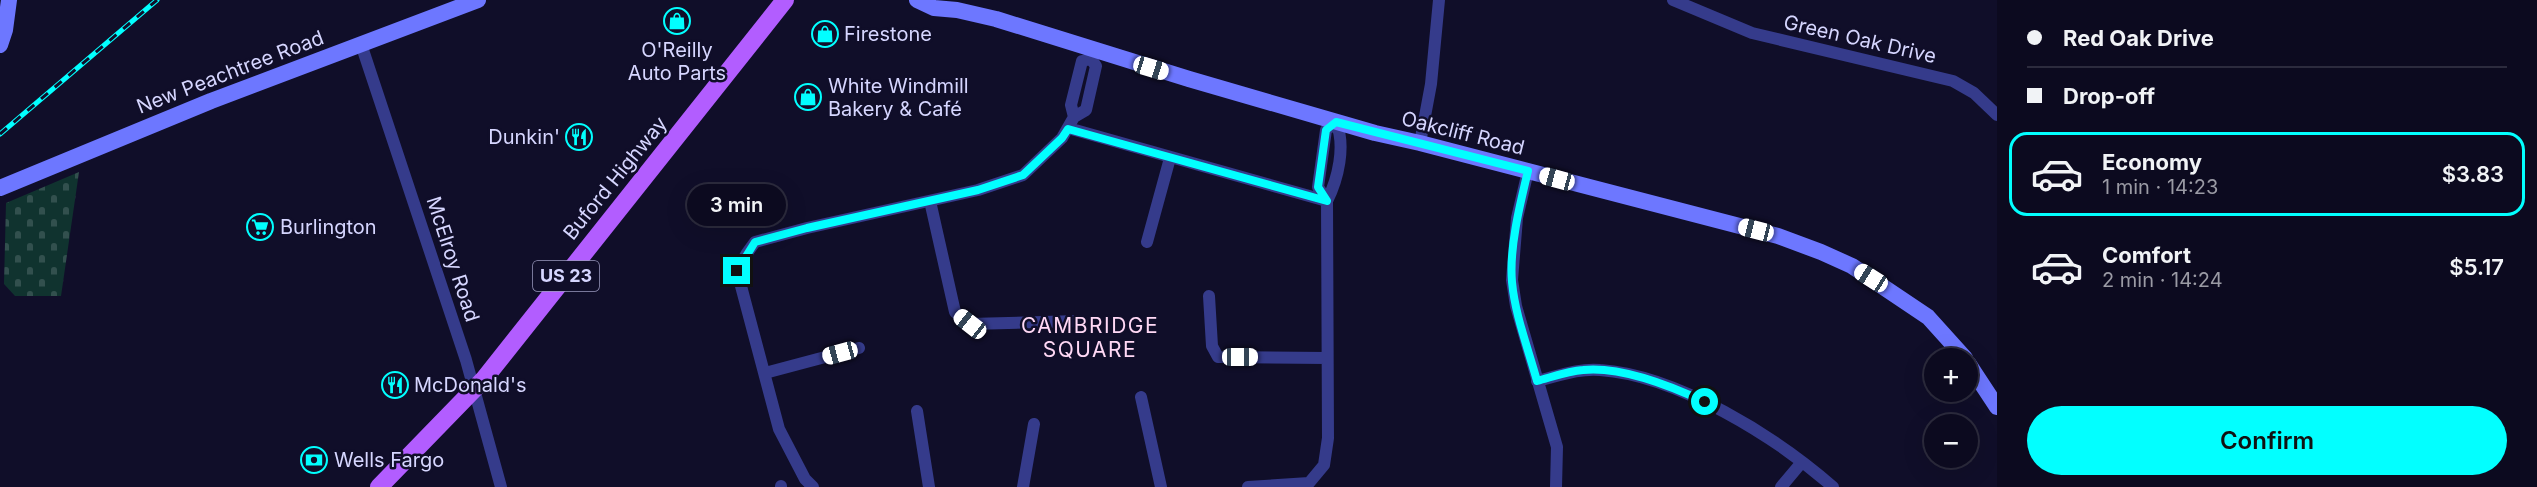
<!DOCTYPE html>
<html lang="en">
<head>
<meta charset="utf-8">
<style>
  :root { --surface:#0c0a1f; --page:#1a182c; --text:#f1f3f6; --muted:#9a9aa4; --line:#2c2b3d; --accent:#02ffff }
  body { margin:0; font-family:Inter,sans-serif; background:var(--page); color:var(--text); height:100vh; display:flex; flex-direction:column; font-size:22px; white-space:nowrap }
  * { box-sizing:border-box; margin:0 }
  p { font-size:20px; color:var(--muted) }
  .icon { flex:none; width:33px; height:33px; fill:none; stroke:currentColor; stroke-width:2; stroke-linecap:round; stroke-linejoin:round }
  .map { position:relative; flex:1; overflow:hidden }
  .drawer { display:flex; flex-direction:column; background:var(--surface); width:540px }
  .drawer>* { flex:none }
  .banner { display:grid; align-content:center; height:132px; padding:0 30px; background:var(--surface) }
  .tools { position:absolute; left:1924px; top:348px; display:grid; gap:12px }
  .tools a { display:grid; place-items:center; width:54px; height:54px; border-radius:50%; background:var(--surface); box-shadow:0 6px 24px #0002,0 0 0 2px var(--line); font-size:30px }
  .end { position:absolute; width:27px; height:27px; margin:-14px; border:8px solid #02ffff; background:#111; box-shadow:0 0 0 3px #111 }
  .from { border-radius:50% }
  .bubble { position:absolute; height:42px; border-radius:21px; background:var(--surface); box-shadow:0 6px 24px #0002,0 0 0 2px var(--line); font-size:20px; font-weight:600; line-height:42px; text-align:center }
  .car { position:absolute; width:18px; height:36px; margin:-18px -9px; border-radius:8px; box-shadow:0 0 4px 2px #0007; background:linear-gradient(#fff 24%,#345 0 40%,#fff 0 76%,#345 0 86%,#fff 0) }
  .banner b { display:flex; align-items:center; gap:21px; height:57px; font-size:22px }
  .banner b+b { border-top:2px solid var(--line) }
  .banner i { width:15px; height:15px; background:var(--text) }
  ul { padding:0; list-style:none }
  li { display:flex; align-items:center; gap:18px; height:84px; margin:0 12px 9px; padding:0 18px; border:3px solid transparent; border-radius:18px }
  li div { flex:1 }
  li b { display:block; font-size:22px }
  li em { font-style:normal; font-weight:600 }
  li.selected { border-color:var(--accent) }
  li>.icon { width:54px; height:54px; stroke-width:1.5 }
  .action { display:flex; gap:12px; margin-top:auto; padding:12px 30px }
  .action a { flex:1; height:69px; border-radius:36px; background:var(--accent); color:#111; font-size:24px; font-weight:600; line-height:69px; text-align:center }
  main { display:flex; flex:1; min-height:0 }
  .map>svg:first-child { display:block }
  .cemetery { fill:url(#cemetery-stones) }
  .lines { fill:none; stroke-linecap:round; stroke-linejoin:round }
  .street { stroke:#353b8b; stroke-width:12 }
  .secondary { stroke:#6d77ff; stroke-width:16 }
  .primary { stroke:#b25dff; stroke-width:18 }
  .rail-casing { stroke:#02ffff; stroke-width:5 }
  .rail { stroke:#100e29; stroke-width:3; stroke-dasharray:9; stroke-linecap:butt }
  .route { stroke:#02ffff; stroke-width:8 }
  .labels { text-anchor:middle; stroke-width:5; stroke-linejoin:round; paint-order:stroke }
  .shield { fill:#100e29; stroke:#9b9abf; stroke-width:1.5 }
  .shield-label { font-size:18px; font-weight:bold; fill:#d6d6ff }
  .poi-label { font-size:20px; fill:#d6d6ff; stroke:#100e29; text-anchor:start }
  .street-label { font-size:20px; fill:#d6d6ff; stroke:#100e29 }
  .neighbourhood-label { font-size:21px; letter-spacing:1.5px; fill:#ffd8f5; stroke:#100e29 }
</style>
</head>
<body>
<main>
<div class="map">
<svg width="1997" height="487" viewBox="0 0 1997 487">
  <defs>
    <pattern id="cemetery-stones" width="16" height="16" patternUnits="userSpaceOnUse" patternTransform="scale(1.5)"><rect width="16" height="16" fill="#10332f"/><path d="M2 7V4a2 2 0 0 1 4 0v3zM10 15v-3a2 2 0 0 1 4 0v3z" fill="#32504e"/></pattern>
  </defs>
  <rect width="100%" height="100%" fill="#100e29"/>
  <path class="cemetery" d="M 79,172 L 61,296 L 15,296 L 4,284 L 6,203 Z"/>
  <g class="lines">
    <path class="street" d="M 1673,0 L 1752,33 L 1953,81 L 1974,93 L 1997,115
      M 361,44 L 466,360 L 501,487
      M 1074,117 L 1071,105 L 1082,61 L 1091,59
      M 1068,128 L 1327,201
      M 1420,143 L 1431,84 L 1439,0
      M 1528,171 L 1517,218 L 1512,280 L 1516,306 L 1557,447 L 1556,487
      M 930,201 L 955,312 L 970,324 L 1079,321
      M 1147,242 L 1170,158
      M 1209,296 L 1212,346 L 1218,357 L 1327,358
      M 765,373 L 859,348
      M 1537,381 C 1558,376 1579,368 1600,370 C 1677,375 1776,437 1833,487
      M 1141,397 L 1161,487
      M 917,411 L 929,487
      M 781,487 L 781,486
      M 813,487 L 805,479 L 779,429 L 737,271 L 747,253 L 755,242 L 807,228 L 978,190 L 1023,175 L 1062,138 L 1074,117 L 1086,110 L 1096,66 L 1091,59
      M 1023,487 L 1034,424
      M 1248,487 L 1309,483 L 1324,465 L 1328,438 L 1327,201 C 1338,179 1346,146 1336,122 L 1326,130 L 1318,187 L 1327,201
      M 1781,487 L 1802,462"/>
    <path class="secondary" d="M 917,0 L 934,8 L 957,10 L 996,19 L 1189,79 L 1375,133 L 1420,143 L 1778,236 L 1821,252 L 1852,266 L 1928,317 L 1965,358
      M 0,45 L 5,30 L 9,0
      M 0,188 L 211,101 L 478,0
      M 1968,363 L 1997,407"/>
    <path class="primary" d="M 379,487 L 484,379 L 785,0"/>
    <defs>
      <path id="rail" d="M 0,134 L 157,0"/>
    </defs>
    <use href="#rail" class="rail-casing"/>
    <use href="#rail" class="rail"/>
  </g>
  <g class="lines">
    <path class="route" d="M 737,271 L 755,242 L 807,228 L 978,190 L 1023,175 L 1062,138 L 1068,129 L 1327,201 L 1318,187 L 1326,130 L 1336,122 L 1528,171 C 1520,204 1509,248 1512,282 C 1515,315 1528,348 1537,381 C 1552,377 1568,371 1583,370 C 1622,366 1671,386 1705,402"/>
  </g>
  <defs>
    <symbol id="shop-ring" viewBox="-11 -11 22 22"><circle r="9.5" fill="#100e29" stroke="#02ffff" stroke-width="1.5"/><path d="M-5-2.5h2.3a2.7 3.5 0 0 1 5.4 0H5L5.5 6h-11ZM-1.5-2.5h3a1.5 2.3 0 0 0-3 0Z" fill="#02ffff"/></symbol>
    <symbol id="restaurant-ring" viewBox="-11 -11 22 22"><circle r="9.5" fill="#100e29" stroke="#02ffff" stroke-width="1.5"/><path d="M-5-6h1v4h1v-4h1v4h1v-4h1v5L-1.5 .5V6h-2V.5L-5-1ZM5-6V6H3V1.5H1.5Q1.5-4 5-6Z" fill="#02ffff"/></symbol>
    <symbol id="supermarket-ring" viewBox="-11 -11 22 22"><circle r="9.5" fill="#100e29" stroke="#02ffff" stroke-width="1.5"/><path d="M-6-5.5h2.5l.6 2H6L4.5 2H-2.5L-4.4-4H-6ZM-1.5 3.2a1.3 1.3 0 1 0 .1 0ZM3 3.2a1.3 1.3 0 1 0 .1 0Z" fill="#02ffff"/></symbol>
    <symbol id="bank-ring" viewBox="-11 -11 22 22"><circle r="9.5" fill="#100e29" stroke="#02ffff" stroke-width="1.5"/><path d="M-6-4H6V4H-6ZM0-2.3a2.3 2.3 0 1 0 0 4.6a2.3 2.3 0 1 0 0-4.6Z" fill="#02ffff"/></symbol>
  </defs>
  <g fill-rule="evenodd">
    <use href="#shop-ring" x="662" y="6" width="30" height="30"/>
    <use href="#shop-ring" x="810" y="19" width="30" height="30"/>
    <use href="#shop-ring" x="793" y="82" width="30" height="30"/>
    <use href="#restaurant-ring" x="564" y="122" width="30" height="30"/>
    <use href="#supermarket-ring" x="245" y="212" width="30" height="30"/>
    <use href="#restaurant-ring" x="380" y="370" width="30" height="30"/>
    <use href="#bank-ring" x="299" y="445" width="30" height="30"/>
  </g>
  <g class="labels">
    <rect class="shield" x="533" y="261" width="66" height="30" rx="4.5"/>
    <g class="shield-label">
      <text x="566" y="282">US 23</text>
    </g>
    <g class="poi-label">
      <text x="844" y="41">Firestone</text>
      <text x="677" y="57" text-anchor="middle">O'Reilly<tspan x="677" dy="23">Auto Parts</tspan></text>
      <text x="828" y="93">White Windmill<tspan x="828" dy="23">Bakery &amp; Café</tspan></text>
      <text x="560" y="144" text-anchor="end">Dunkin'</text>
      <text x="280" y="234">Burlington</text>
      <text x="414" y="392">McDonald's</text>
      <text x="334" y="467">Wells Fargo</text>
    </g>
    <g class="street-label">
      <text transform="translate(1860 39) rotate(13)" y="7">Green Oak Drive</text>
      <text transform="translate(230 72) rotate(-21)" y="7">New Peachtree Road</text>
      <text transform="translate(1463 133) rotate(14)" y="7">Oakcliff Road</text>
      <text transform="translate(615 178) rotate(-51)" y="7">Buford Highway</text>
      <text transform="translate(453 259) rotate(72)" y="7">McElroy Road</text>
    </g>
    <g class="neighbourhood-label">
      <text x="1090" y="333">CAMBRIDGE<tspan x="1090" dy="24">SQUARE</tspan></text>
    </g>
  </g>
</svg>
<div class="tools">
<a>+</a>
<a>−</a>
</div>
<i class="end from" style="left:1705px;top:402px"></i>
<i class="end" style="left:737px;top:271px"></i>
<div class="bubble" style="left:687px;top:184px;width:99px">3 min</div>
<i class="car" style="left:1151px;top:68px;rotate:107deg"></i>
<i class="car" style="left:1557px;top:179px;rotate:285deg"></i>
<i class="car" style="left:1756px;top:230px;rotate:284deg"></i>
<i class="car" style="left:1871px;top:278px;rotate:302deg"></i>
<i class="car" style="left:970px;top:324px;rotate:308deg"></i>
<i class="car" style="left:840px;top:353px;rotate:255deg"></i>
<i class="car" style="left:1240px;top:357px;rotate:90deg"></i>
</div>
<section class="drawer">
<div class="banner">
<b><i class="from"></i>Red Oak Drive</b>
<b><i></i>Drop-off</b>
</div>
<ul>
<li class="selected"><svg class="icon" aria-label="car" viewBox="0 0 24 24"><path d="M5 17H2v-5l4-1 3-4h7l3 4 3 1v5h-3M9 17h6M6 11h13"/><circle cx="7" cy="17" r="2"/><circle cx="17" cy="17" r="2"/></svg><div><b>Economy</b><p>1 min · 14:23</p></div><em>$3.83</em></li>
<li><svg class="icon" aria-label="car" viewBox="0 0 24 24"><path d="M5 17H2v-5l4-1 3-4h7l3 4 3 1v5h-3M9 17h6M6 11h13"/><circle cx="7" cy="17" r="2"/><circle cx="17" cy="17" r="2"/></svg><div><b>Comfort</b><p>2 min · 14:24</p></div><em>$5.17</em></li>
</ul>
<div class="action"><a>Confirm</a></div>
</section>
</main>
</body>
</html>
